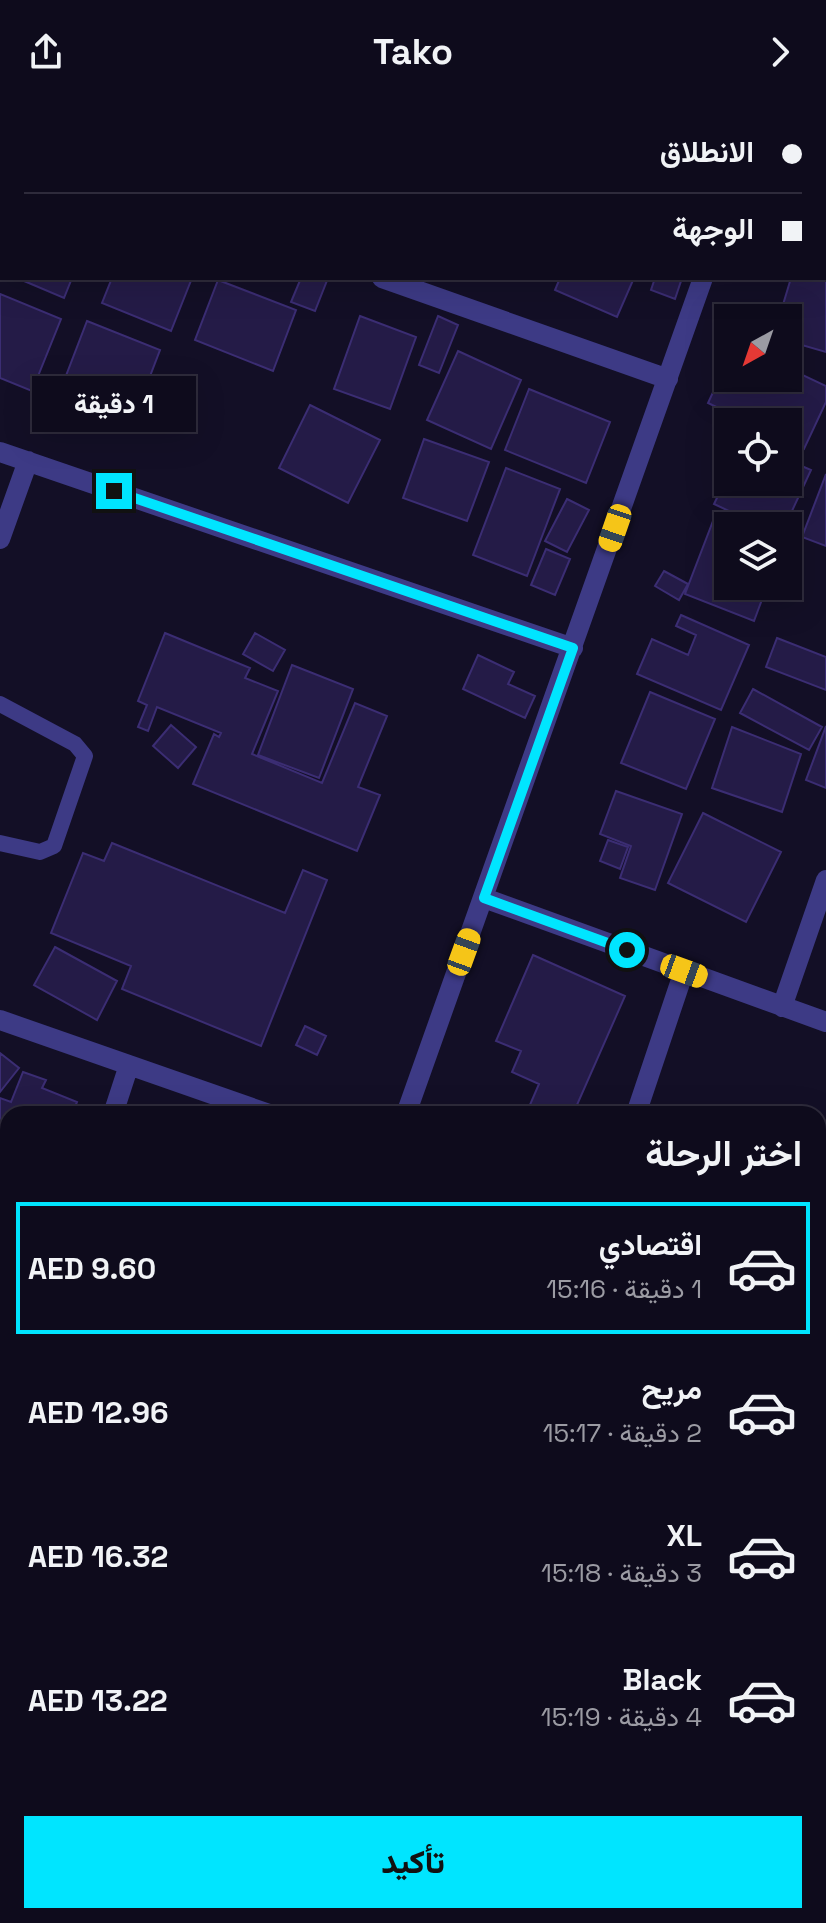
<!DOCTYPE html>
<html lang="ar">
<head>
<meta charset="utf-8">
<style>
  :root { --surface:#0e0b1c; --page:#171425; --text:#f1f3f6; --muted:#9b9ba3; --line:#2e2b3b; --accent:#00e5ff }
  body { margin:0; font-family:"Space Grotesk",Vazirmatn,sans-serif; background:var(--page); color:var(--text); direction:rtl; height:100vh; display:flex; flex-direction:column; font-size:30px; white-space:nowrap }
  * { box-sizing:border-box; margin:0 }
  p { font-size:26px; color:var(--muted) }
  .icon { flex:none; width:44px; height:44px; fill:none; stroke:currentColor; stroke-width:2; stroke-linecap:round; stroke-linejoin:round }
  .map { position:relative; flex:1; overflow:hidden; direction:ltr }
  .side { position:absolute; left:0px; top:1002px; width:826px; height:818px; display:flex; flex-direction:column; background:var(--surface); border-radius:24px 24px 0 0; box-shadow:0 8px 32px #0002,0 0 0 2px var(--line); direction:rtl }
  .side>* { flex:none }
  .banner { position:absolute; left:0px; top:0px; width:826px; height:176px; box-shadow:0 8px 32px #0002,0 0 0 2px var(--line); direction:rtl; display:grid; align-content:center; height:176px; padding:0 24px; background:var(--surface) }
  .needle { width:52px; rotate:220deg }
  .tools { position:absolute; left:714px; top:200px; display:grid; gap:16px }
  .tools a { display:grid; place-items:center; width:88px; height:88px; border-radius:0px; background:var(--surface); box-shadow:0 8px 32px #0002,0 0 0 2px var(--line); font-size:40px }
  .end { position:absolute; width:36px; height:36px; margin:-18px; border:10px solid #00e5ff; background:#111; box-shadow:0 0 0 4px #111 }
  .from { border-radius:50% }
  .bubble { position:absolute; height:56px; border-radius:0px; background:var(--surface); box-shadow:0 8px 32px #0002,0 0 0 2px var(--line); font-size:26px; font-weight:800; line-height:56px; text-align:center; direction:rtl }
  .car { position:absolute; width:24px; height:48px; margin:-24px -12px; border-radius:10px; box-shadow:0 0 6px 2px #0007; background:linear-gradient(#f5c518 24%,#345 0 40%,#f5c518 0 76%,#345 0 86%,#f5c518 0) }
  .banner b { display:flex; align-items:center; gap:28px; height:76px; font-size:30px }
  .banner b+b { border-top:2px solid var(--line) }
  .banner i { width:20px; height:20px; background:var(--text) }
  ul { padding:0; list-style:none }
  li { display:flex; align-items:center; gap:24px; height:132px; margin:0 16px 12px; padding:0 8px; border:4px solid transparent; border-radius:0px }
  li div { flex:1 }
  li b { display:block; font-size:30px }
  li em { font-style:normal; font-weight:800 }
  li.on { border-color:var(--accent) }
  li>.icon { width:72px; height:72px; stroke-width:1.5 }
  h2 { padding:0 24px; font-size:36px; line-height:96px }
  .primary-button { display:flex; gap:16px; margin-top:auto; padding:16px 24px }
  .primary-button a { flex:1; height:92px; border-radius:0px; background:var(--accent); color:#111; font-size:32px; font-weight:800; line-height:92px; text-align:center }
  header { display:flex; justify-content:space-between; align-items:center; height:104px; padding:0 24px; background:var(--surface); font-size:36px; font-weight:800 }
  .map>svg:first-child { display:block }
  .building { fill:#241b47; stroke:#3b2d73; stroke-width:2 }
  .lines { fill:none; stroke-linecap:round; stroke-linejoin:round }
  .service { stroke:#3d3a85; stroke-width:16 }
  .minor { stroke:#3d3a85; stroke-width:20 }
  .primary { stroke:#c25bff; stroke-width:20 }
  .route { stroke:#00e5ff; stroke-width:10 }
</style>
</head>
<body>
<header><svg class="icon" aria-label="forward" viewBox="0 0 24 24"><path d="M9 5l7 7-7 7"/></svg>Tako<svg class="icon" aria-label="share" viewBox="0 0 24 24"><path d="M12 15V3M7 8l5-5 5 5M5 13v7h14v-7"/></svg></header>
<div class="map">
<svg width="826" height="1819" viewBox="0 0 826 1819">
  <rect width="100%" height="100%" fill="#130f26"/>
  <path class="building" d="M 106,0 L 199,0 L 198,2 Z
    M 219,0 L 300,0 L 219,2 Z
    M 17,174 L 72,174 L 64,194 Z
    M 112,174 L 192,174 L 171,227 L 102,199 Z
    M 301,174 L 328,174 L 315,207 L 291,198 Z
    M 560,174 L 634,174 L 617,213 L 555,186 Z
    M 655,174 L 681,177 L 675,195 L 651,186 Z
    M 791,174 L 826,177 L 826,248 L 788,237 L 788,214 L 779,214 Z
    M 218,176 L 296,206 L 273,267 L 195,236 Z
    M 0,190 L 61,215 L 32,287 L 0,274 Z
    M 360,212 L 416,233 L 390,305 L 334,285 Z
    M 438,212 L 458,221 L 439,269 L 419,261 Z
    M 87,217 L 160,246 L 132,319 L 59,290 Z
    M 458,247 L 521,276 L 491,345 L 427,316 Z
    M 728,256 L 728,274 L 788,274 L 788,264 L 826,282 L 826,298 L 804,345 L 788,337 L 788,318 L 748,318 L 708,299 Z
    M 529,285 L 610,318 L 586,379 L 505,346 Z
    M 310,301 L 380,336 L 348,399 L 279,364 Z
    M 424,335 L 489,358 L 467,417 L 403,394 Z
    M 788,356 L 811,366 L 785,422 L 761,422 L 714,400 L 728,371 L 728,378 L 788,378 Z
    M 506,364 L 560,385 L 527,472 L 473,451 Z
    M 826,370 L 826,442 L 802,433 Z
    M 567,395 L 589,406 L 567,448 L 545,437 Z
    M 713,417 L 728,423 L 728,482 L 767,482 L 754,517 L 685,490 Z
    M 546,445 L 570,455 L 555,491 L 531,481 Z
    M 664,467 L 688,480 L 679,496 L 655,482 Z
    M 681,511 L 749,541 L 721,606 L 637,570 L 652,535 L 688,551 L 696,531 L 676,522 Z
    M 165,529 L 250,564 L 245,574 L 278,587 L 252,650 L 322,679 L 355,599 L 387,612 L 358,683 L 380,691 L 357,747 L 193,680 L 214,630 L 219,633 L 221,629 L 157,603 L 148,627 L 138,623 L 147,601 L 138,597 Z
    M 255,529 L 285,546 L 273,567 L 243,550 Z
    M 777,534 L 826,553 L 826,586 L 766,563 Z
    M 478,551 L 514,568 L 508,580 L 535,592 L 525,614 L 463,585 Z
    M 292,561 L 353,585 L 319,674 L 258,651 Z
    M 753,585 L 822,623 L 809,646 L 740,609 Z
    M 650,588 L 715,615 L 686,685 L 621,659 Z
    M 171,621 L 196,643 L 178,664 L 153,642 Z
    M 826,622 L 826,684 L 806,676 Z
    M 732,623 L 801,650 L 782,708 L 712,684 Z
    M 616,687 L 682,710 L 655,786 L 620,774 L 631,742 L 600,730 Z
    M 703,709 L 781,748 L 746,818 L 668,779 Z
    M 608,736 L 628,743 L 620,765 L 600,757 Z
    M 112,739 L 285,809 L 303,766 L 327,776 L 261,942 L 122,885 L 131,862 L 51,829 L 83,749 L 104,757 Z
    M 55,843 L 117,877 L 97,916 L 34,881 Z
    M 533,851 L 625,892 L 573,1010 L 526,1010 L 539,980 L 512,968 L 521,947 L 496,937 Z
    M 305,922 L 326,932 L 317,951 L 296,941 Z
    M 0,949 L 19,964 L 0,988 Z
    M 23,968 L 46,976 L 42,984 L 77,998 L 72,1010 L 8,1010 L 8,1065 L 0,1061 L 0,994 L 11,998 Z
    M 0,1084 L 8,1087 L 8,1147 L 3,1160 L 0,1159 Z
    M 8,1424 L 8,1482 L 0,1479 L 0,1444 Z
    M 826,1424 L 826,1472 L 818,1468 L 818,1442 Z
    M 818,1527 L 826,1531 L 826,1676 L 818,1672 Z
    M 818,1685 L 826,1688 L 826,1776 L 818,1773 Z
    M 0,1705 L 8,1709 L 8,1812 L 38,1812 L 36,1819 L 0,1819 Z"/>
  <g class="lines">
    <path class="service" d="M 0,600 L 75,640 L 85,652 L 54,742 L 40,748 L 0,739
      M 321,1812 L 341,1819"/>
    <path class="minor" d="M 779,0 L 785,2
      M 456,2 L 457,0
      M 764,2 L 765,0
      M 824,16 L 826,17
      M 0,40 L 2,41
      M 382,174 L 668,275
      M 0,348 L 573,544
      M 0,435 L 28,357
      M 484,794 L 826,918
      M 782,903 L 826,776
      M 0,916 L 269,1010
      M 113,1010 L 129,961
      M 406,1010 L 703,174
      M 636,1010 L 684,867
      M 818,1216 L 826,1219
      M 0,1336 L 8,1313
      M 818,1356 L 826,1346
      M 78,1819 L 80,1812"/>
    <path class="primary" d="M 0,1552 L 8,1555
      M 0,1610 L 8,1613
      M 570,1812 L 590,1819
      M 757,1812 L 777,1819"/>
  </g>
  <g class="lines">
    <path class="route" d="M 114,387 L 573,544 L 484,794 L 627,846"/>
  </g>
</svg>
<div class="tools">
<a><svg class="needle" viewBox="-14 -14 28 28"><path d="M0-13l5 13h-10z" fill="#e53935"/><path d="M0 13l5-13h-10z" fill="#9b9ba3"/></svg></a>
<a><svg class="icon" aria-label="locate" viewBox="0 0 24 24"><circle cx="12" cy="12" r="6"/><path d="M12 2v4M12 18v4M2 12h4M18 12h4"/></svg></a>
<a><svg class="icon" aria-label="layers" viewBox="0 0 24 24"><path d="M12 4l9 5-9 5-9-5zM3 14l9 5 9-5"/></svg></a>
</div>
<i class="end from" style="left:627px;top:846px"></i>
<i class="end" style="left:114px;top:387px"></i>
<div class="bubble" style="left:32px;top:272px;width:164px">1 دقيقة</div>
<i class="car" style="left:615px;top:424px;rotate:199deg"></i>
<i class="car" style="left:464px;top:848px;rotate:20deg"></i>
<i class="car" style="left:684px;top:867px;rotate:110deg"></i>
<div class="banner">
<b><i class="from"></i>الانطلاق</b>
<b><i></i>الوجهة</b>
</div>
<section class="side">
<h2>اختر الرحلة</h2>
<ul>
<li class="on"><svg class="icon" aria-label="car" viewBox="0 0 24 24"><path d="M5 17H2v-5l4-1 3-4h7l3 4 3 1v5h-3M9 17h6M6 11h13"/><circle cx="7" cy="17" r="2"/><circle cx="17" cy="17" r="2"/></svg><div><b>اقتصادي</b><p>1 دقيقة · 15:16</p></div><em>AED 9.60</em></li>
<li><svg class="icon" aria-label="car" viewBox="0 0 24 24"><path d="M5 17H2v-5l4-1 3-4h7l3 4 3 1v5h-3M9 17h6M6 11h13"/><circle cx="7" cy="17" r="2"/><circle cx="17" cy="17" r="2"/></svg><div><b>مريح</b><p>2 دقيقة · 15:17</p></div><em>AED 12.96</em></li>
<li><svg class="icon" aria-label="car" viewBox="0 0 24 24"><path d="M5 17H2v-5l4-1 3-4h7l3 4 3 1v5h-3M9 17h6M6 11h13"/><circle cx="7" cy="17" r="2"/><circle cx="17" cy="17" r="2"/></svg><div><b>XL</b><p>3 دقيقة · 15:18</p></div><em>AED 16.32</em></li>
<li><svg class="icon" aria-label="car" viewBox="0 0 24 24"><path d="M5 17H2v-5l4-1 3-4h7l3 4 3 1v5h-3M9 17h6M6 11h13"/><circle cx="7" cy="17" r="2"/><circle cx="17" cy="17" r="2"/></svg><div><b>Black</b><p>4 دقيقة · 15:19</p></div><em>AED 13.22</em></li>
</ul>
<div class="primary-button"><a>تأكيد</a></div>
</section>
</div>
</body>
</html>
